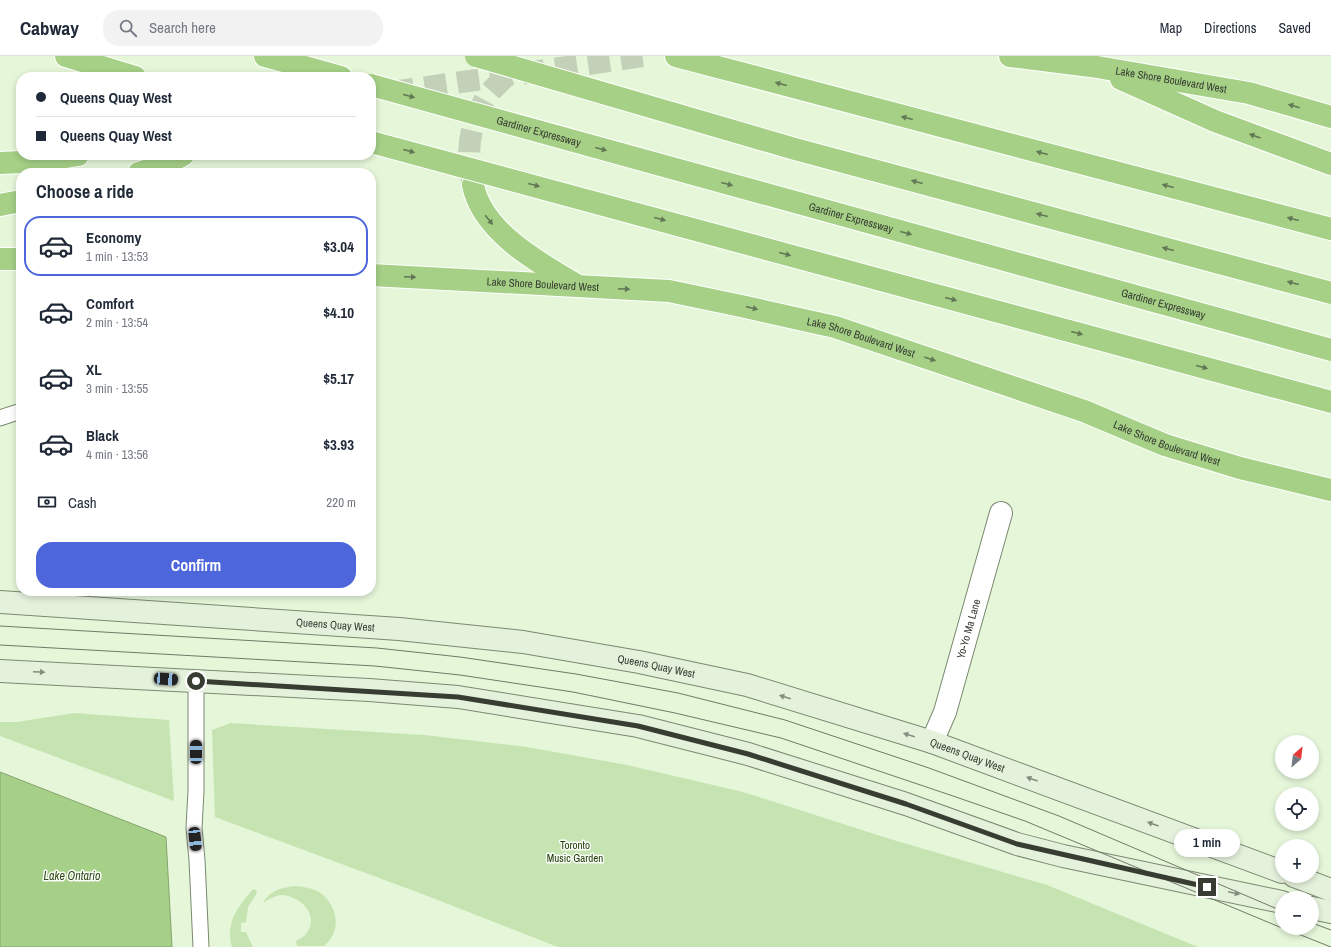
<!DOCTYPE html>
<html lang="en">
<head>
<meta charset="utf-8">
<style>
  :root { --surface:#fff; --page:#f2f2f3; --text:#1f2937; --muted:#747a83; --line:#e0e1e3; --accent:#4e66db }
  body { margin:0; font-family:"Archivo Narrow",sans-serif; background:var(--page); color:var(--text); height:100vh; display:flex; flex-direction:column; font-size:15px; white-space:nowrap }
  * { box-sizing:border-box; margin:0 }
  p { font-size:13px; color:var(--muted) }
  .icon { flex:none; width:22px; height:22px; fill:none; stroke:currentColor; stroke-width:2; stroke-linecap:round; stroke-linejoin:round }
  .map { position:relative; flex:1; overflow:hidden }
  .details { position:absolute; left:16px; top:112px; width:360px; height:428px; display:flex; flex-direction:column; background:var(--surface); border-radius:16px; box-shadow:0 2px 6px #0003 }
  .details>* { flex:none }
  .top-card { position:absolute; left:16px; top:16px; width:360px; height:88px; border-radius:16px; box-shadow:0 2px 6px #0003; display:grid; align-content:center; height:88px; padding:0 20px; background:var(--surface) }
  .needle { width:26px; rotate:28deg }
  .fabs { position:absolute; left:1275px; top:679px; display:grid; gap:8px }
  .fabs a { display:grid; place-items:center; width:44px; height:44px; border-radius:50%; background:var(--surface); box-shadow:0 2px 6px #0003; font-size:20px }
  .end { position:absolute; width:18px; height:18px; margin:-9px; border:5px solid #373d32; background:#fff; box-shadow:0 0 0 2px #fff }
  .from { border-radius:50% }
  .bubble { position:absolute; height:28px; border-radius:14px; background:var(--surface); box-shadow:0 2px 6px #0003; font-size:13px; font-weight:800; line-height:28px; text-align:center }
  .car { position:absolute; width:12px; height:24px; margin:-12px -6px; border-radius:5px; box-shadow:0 0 3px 1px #0007; background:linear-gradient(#222 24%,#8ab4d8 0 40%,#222 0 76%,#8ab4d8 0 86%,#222 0) }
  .top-card b { display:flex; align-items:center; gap:14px; height:38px; font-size:15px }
  .top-card b+b { border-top:1px solid var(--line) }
  .top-card i { width:10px; height:10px; background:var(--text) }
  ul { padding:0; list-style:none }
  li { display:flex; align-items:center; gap:12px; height:60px; margin:0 8px 6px; padding:0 12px; border:2px solid transparent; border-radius:16px }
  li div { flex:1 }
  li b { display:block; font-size:15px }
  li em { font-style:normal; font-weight:800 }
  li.active { border-color:var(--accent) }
  li>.icon { width:36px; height:36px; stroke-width:1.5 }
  h2 { padding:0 20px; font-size:18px; line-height:48px }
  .pay { display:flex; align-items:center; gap:10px; height:44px; padding:0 20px; font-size:15px }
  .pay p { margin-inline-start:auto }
  .action { display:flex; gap:8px; margin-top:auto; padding:8px 20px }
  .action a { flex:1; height:46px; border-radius:16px; background:var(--accent); color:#fff; font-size:16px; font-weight:800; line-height:46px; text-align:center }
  header { display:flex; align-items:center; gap:24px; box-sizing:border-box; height:56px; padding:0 20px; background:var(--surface); border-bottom:1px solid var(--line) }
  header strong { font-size:19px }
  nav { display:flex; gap:22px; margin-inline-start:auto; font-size:14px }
  .search { width:280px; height:36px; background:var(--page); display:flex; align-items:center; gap:10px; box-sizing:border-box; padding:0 14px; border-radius:16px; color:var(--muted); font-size:15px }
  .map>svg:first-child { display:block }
  .green { fill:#c6e4b2 }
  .water { fill:#a6d087; stroke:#85a46e }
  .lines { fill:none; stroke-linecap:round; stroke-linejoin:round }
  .highway-tunnel { stroke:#c2d1b8; stroke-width:22; stroke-dasharray:22 11; stroke-linecap:butt }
  .lane-casing { stroke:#7a8970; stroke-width:17 }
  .street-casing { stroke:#7a8970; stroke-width:24 }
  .secondary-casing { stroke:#7a8970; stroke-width:24 }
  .highway-casing { stroke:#fff; stroke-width:24 }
  .lane { stroke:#fff; stroke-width:15 }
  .street { stroke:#fff; stroke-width:22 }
  .secondary { stroke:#e4f1db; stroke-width:22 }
  .highway { stroke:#a5d086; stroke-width:22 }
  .tram { stroke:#717a69; stroke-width:1 }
  .highway-bridge-casing { stroke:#fff; stroke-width:24; stroke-linecap:butt }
  .highway-bridge { stroke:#a5d086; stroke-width:22 }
  .oneway { fill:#637854 }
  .oneway2 { fill:#858e7e }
  .route { stroke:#373d32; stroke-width:5 }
  .labels { text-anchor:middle; stroke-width:3; stroke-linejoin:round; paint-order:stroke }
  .street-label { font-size:11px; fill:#373d32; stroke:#fafef8 }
  .park-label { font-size:11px; fill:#243e0a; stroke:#fafef8 }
  .water-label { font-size:12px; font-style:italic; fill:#2f4a18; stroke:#fafef8 }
</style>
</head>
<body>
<header>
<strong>Cabway</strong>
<div class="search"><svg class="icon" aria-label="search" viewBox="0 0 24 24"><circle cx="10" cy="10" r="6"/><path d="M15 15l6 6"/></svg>Search here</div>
<nav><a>Map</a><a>Directions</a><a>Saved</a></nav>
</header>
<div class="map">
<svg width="1331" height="891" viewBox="0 0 1331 891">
  <rect width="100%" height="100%" fill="#e5f6d9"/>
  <path class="green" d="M 74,657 L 169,664 L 174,745 L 0,680 L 0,666 L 17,666 Z
    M 231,667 L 424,679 L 527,691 L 627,709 L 743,736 L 890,783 L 1047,829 L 1198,891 L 558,891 L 425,839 L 215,761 L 212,674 Z
    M 295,830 C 304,831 314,832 322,838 C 339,853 341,876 324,890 L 297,890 L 296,885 C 300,882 303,882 306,878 C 320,860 302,841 283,839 C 276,839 269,843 263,847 C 270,834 281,832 295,830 Z
    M 253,833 L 256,834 L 257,837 L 248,851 L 246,866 L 241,867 L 241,876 L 246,876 L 253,891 L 232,891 C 225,866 238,851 253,833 Z"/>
  <path class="water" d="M 0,716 L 166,781 L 172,891 L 0,891 Z"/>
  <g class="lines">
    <path class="highway-tunnel" d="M 392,36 L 644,0
      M 473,129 C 466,98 468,73 484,45 C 489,35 500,27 507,19"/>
    <defs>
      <path id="lane" d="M 0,362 L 21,355
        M 196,625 L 196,735 L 194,772 L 197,804 L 201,891"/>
      <g id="street">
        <path id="s1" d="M 932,686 L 945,656 L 1001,457"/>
      </g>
      <g id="secondary">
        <path id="s2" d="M 0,546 L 399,573 L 523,586 L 639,606 L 747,629 L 932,686 L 1282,816"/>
        <path d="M 0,615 L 369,634 L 458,641 L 638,670 L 748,698 L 906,748 L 1017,788 L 1063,800 L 1282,846"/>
        <path d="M 1294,820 L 1331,834"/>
        <path d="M 1312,852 L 1331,856"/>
      </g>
      <g id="highway">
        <path d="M 66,0 L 135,21"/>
        <path d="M 265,0 L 341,21"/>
        <path d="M 676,0 L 1331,173"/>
        <path id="s3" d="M 1010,0 L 1091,10 L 1249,37 L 1331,61"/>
        <path d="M 1121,23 L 1215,65 L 1331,108"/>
        <path d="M 0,107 L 42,105 L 78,99"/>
        <path d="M 139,117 L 164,109 L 183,99"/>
        <path d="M 473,129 C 482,175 537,206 575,228"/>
        <path d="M 0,149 L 21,145"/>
        <path d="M 0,203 L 21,203"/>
        <path id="s4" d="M 371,219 L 669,235 L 741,250 L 835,271 L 1084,355 L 1165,389 L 1240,412 L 1331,434"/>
        <path d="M 914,233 L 1331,346"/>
      </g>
    </defs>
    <use href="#lane" class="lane-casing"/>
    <use href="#street" class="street-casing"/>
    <use href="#secondary" class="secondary-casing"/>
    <use href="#highway" class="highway-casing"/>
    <use href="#lane" class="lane"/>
    <use href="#street" class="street"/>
    <use href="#secondary" class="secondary"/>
    <use href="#highway" class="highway"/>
    <path class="tram" d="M 0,570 L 377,592 L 460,601 L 576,618 L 678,637 L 785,664 L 929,712 L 1059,760 L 1282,855
      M 0,589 L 375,610 L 460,619 L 573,636 L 675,657 L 781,682 L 956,741 L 1025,765 L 1282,872
      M 1312,867 L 1331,874
      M 1283,872 L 1331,891"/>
    <defs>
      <g id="highway-bridge">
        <path d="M 476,0 L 795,93 L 1331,237"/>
        <path id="s5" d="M 371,29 L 1331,294"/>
        <path d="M 371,86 L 914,233"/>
      </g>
    </defs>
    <use href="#highway-bridge" class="highway-bridge-casing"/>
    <use href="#highway-bridge" class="highway-bridge"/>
  </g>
  <defs><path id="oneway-solid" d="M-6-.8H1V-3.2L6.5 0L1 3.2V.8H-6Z"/></defs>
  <g class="oneway">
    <use href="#oneway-solid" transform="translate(781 28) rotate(-165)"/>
    <use href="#oneway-solid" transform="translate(409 40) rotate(15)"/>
    <use href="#oneway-solid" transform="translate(1294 50) rotate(-164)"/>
    <use href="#oneway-solid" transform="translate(907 62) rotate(-165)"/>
    <use href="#oneway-solid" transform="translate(1255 80) rotate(-160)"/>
    <use href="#oneway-solid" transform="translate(601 93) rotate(15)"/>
    <use href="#oneway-solid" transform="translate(409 95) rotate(15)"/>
    <use href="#oneway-solid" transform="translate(1042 97) rotate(-165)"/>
    <use href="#oneway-solid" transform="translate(917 126) rotate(-165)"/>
    <use href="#oneway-solid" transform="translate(727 128) rotate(15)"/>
    <use href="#oneway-solid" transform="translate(534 129) rotate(15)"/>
    <use href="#oneway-solid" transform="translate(1168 130) rotate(-165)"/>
    <use href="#oneway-solid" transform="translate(1042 159) rotate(-165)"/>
    <use href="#oneway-solid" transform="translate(660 163) rotate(15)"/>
    <use href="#oneway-solid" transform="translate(1293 163) rotate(-165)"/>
    <use href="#oneway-solid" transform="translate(489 164) rotate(51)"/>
    <use href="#oneway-solid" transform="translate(906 177) rotate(15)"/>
    <use href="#oneway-solid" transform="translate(1168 193) rotate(-165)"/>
    <use href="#oneway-solid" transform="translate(785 198) rotate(15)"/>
    <use href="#oneway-solid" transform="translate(410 221) rotate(3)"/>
    <use href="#oneway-solid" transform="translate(1293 227) rotate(-165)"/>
    <use href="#oneway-solid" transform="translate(624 233) rotate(3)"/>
    <use href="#oneway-solid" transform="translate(951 243) rotate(15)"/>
    <use href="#oneway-solid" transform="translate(752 252) rotate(13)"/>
    <use href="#oneway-solid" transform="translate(1077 277) rotate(15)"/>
    <use href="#oneway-solid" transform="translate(930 303) rotate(19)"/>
    <use href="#oneway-solid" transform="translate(1202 311) rotate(15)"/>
  </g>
  <g class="oneway2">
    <use href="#oneway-solid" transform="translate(39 616) rotate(3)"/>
    <use href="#oneway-solid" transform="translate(785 641) rotate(-163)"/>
    <use href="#oneway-solid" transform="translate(909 679) rotate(-163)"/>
    <use href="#oneway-solid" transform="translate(1032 723) rotate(-160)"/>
    <use href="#oneway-solid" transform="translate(1153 768) rotate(-160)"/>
    <use href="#oneway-solid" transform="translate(1234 837) rotate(12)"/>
  </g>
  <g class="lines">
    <path class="route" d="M 196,625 L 458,641 L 638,670 L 748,698 L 906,748 L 1017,788 L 1207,831"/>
  </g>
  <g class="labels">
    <g class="street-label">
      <text dy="4" stroke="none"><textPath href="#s3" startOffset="163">Lake Shore Boulevard West</textPath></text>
      <text dy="4" stroke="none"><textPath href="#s5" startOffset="174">Gardiner Expressway</textPath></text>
      <text dy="4" stroke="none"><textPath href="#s5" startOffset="498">Gardiner Expressway</textPath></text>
      <text dy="4" stroke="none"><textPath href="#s4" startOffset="172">Lake Shore Boulevard West</textPath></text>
      <text dy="4" stroke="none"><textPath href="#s5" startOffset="822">Gardiner Expressway</textPath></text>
      <text dy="4" stroke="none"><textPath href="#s4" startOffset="496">Lake Shore Boulevard West</textPath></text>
      <text dy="4" stroke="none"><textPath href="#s4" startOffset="820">Lake Shore Boulevard West</textPath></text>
      <text dy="4" stroke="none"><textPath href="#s2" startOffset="336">Queens Quay West</textPath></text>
      <text dy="4" stroke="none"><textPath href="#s1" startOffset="119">Yo-Yo Ma Lane</textPath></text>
      <text dy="4" stroke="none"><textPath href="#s2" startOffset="660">Queens Quay West</textPath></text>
      <text dy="4" stroke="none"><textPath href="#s2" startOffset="984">Queens Quay West</textPath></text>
    </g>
    <g class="park-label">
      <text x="575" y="793">Toronto<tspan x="575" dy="13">Music Garden</tspan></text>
    </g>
    <g class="water-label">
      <text x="72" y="824">Lake Ontario</text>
    </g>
  </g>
</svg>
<div class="fabs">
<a><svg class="needle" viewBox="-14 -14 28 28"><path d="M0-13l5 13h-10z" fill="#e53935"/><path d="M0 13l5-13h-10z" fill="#747a83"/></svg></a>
<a><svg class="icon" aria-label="locate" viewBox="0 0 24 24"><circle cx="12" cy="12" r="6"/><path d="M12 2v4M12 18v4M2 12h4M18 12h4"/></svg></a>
<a>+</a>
<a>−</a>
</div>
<i class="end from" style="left:196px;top:625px"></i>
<i class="end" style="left:1207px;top:831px"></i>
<div class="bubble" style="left:1174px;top:773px;width:66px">1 min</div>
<i class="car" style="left:166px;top:623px;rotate:94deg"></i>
<i class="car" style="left:196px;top:696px;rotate:0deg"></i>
<i class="car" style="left:195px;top:783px;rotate:174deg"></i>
<div class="top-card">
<b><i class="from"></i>Queens Quay West</b>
<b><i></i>Queens Quay West</b>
</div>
<section class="details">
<h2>Choose a ride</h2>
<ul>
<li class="active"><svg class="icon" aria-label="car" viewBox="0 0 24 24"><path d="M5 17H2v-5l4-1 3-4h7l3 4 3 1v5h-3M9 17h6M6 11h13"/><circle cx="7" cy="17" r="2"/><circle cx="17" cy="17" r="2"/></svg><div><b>Economy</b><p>1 min · 13:53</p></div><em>$3.04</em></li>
<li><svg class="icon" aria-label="car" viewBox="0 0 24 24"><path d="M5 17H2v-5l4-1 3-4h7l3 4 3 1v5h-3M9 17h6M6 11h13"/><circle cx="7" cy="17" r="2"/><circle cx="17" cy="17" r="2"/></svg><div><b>Comfort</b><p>2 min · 13:54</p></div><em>$4.10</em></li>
<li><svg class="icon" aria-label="car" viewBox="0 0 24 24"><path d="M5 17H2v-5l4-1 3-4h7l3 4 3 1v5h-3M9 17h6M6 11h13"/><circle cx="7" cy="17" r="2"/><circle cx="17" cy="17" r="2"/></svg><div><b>XL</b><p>3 min · 13:55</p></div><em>$5.17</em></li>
<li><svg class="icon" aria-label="car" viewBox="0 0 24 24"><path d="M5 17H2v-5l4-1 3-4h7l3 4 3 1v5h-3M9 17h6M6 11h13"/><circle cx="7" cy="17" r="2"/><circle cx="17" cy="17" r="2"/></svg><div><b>Black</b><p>4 min · 13:56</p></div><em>$3.93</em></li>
</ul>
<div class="pay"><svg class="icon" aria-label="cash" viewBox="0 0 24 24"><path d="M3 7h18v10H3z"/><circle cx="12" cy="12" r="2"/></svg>Cash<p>220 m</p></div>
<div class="action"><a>Confirm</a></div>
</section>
</div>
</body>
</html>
